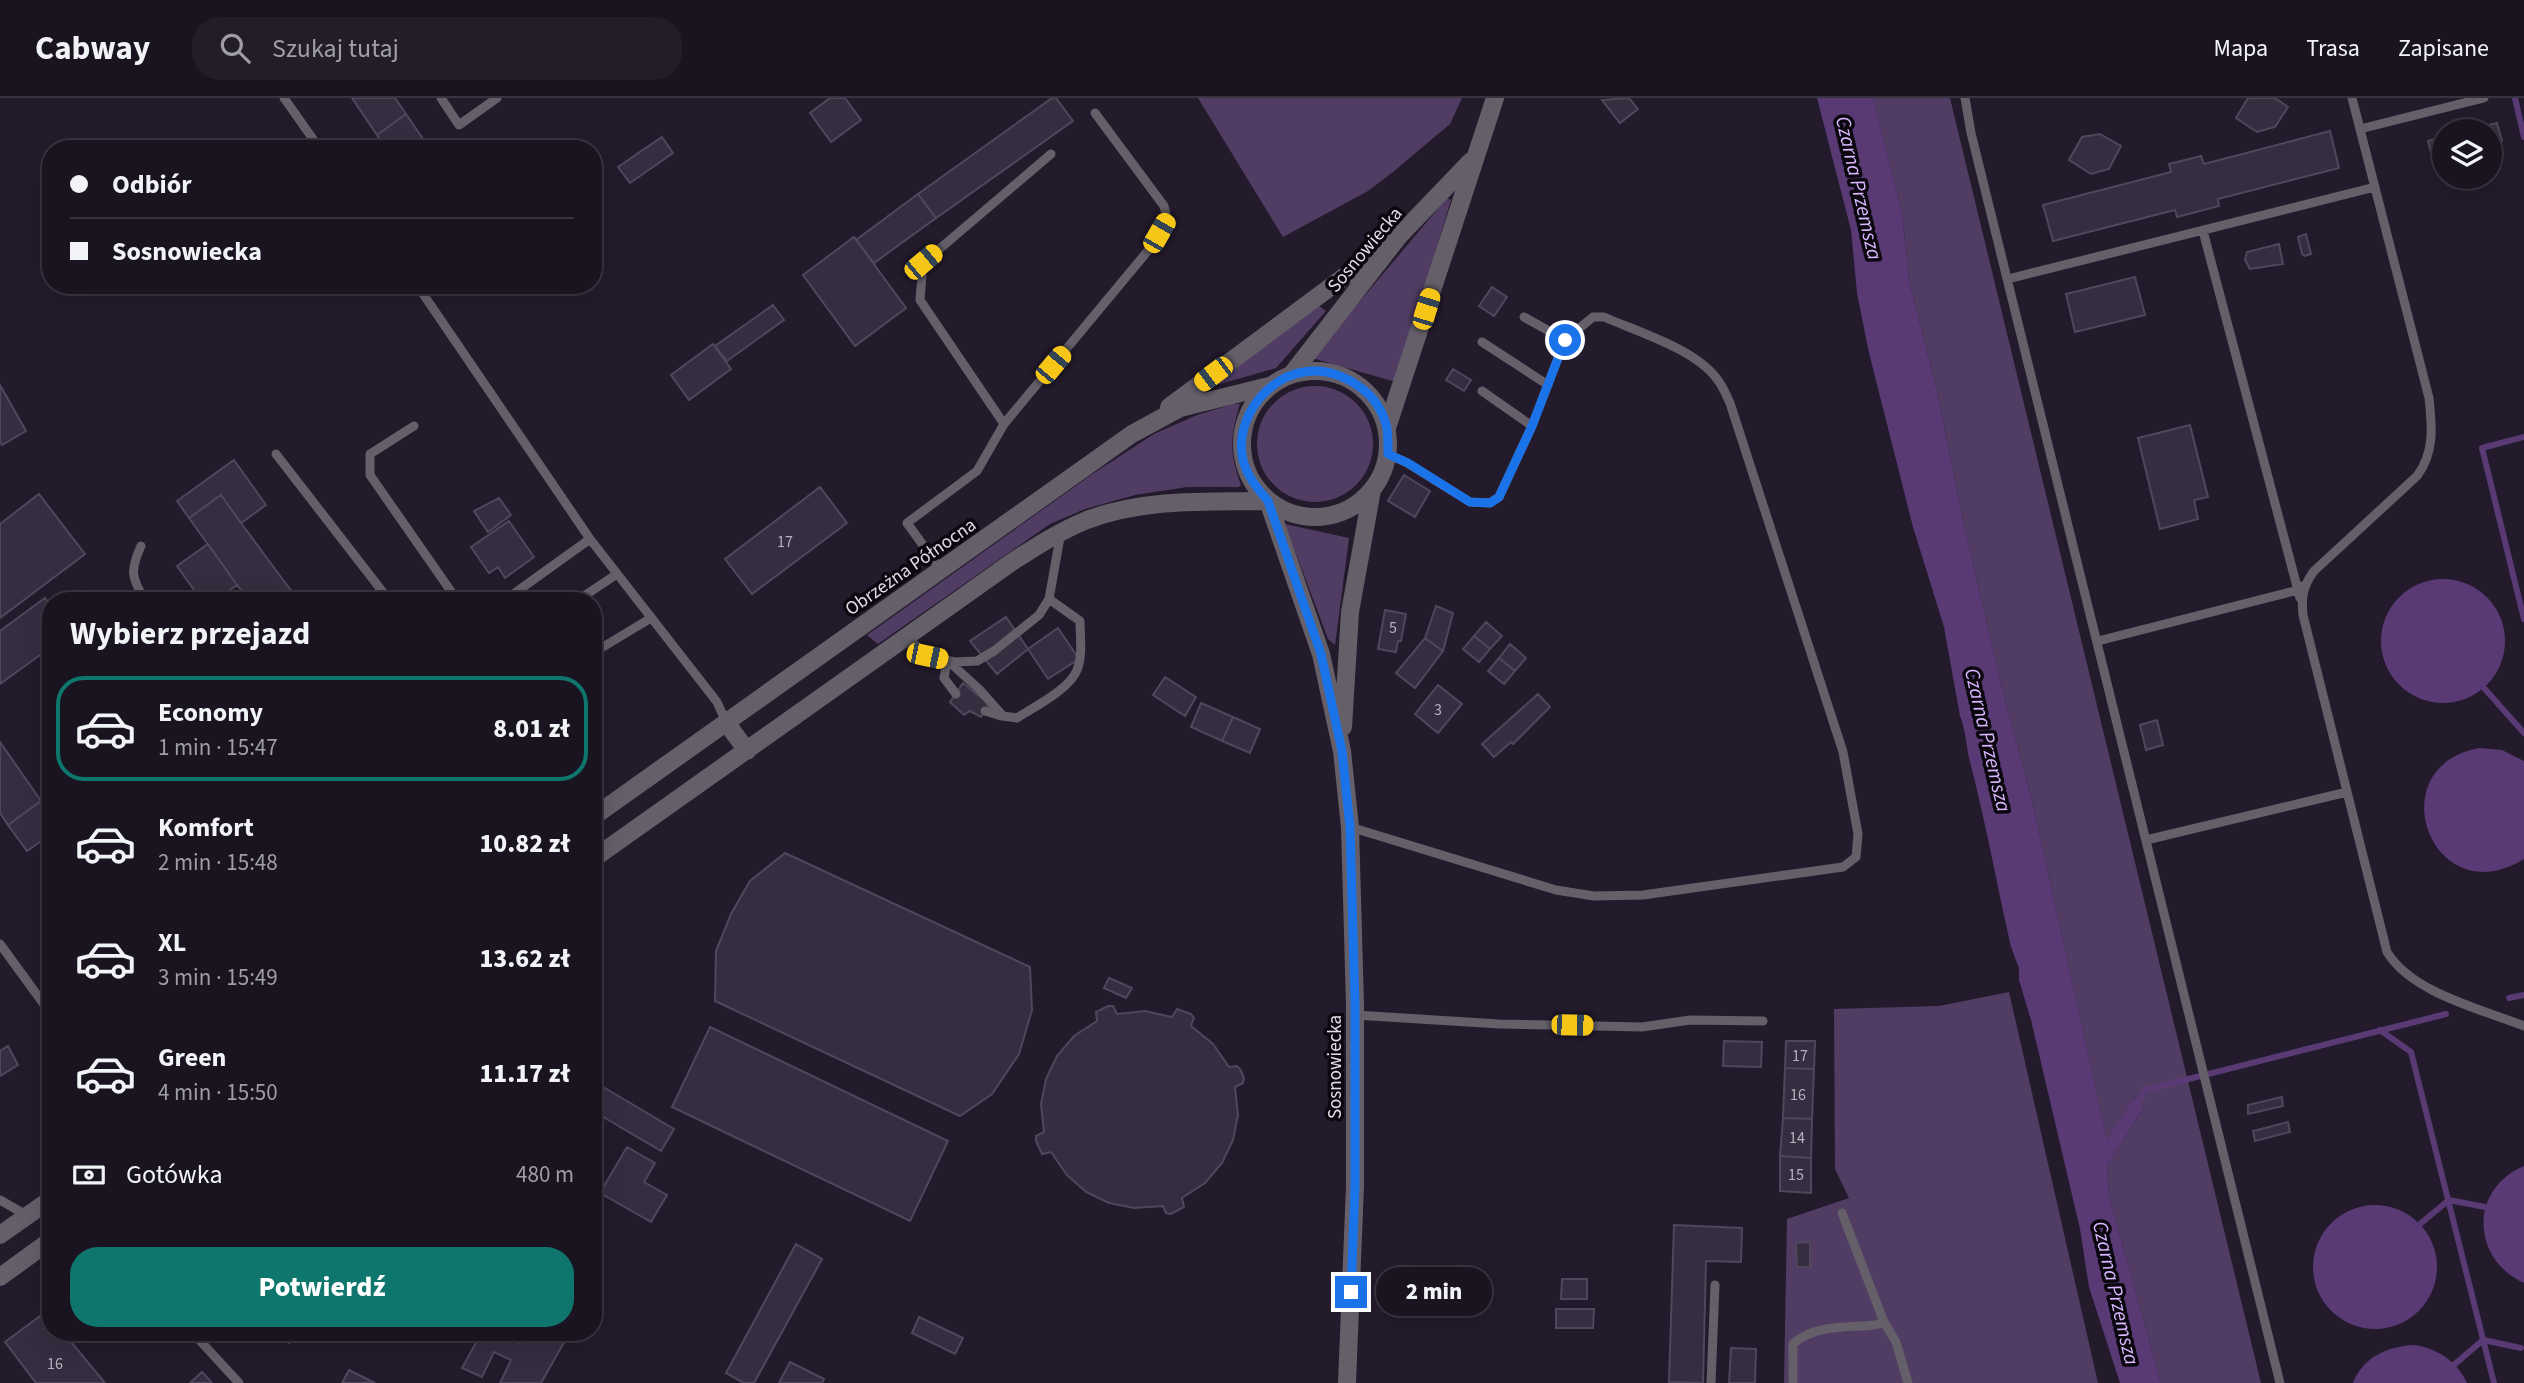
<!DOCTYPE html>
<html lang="pl">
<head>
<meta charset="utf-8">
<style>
  :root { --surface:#1a1421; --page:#231d2a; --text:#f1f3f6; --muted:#9f9ea5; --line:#38333f; --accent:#0f766e }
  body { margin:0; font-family:"Source Sans 3",sans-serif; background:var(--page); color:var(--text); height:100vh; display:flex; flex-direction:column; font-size:26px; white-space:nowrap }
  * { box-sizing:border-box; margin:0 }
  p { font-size:23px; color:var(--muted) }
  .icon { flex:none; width:38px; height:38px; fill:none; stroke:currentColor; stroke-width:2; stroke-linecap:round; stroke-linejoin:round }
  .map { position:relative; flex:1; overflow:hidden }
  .sheet { position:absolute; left:42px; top:494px; width:560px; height:749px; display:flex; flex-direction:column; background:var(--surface); border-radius:28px; box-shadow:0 7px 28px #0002,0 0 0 2px var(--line) }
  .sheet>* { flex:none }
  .guide { position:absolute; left:42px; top:42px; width:560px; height:154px; border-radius:28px; box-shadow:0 7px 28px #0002,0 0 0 2px var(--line); display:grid; align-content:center; height:154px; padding:0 28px; background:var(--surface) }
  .tools { position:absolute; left:2432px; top:21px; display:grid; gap:14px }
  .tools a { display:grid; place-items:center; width:70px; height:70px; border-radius:50%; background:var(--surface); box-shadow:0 7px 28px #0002,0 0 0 2px var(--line); font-size:35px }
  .end { position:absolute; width:32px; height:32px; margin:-16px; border:9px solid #1a73e8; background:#fff; box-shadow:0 0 0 4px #fff }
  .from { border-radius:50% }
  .bubble { position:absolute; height:49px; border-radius:24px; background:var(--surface); box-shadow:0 7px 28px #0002,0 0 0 2px var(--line); font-size:23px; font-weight:800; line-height:49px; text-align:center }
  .car { position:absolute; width:21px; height:42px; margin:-21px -10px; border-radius:9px; box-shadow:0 0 5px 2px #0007; background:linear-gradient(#f5c518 24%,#345 0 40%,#f5c518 0 76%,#345 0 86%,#f5c518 0) }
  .guide b { display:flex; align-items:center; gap:24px; height:66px; font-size:26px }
  .guide b+b { border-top:2px solid var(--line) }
  .guide i { width:18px; height:18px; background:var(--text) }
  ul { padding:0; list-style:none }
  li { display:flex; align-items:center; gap:21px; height:105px; margin:0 14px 10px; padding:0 14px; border:4px solid transparent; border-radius:28px }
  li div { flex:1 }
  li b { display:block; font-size:26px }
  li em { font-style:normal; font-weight:800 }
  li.selected { border-color:var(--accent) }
  li>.icon { width:63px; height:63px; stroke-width:1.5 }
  h2 { padding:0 28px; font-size:32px; line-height:84px }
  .pay { display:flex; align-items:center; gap:18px; height:77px; padding:0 28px; font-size:26px }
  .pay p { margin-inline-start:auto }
  .button { display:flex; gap:14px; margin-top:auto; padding:14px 28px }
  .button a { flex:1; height:80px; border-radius:28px; background:var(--accent); color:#fff; font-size:28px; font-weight:800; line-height:80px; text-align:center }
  header { display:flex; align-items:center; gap:42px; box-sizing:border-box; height:98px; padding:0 35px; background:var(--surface); border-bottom:2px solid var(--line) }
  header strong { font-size:33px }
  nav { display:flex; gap:38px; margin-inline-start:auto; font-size:24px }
  .search { width:490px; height:63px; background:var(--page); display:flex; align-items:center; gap:18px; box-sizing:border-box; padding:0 24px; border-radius:28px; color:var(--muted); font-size:26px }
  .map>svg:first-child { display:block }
  .green { fill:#513d64 }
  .water { fill:#593a75 }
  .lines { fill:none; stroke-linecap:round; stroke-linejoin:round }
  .stream { stroke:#593a75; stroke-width:6 }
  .building { fill:#362d40; stroke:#51475c; stroke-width:2 }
  .service { stroke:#645f69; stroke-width:9 }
  .tertiary { stroke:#645f69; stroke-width:18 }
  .route { stroke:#1a73e8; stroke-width:9 }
  .labels { text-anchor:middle; stroke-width:7; stroke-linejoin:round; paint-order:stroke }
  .number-label { font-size:16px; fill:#b7b0be }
  .street-label { font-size:19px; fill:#e2dce8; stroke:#0b070f }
  .water-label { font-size:21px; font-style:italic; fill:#d8b5fd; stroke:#0b070f }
</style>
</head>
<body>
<header>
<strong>Cabway</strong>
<div class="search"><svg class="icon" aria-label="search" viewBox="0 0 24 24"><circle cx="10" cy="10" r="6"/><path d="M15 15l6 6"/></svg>Szukaj tutaj</div>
<nav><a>Mapa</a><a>Trasa</a><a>Zapisane</a></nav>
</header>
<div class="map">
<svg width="2524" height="1285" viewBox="0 0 2524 1285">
  <rect width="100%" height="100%" fill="#231a2c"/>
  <path class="green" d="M 1198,0 L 1462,0 L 1450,26 L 1393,74 L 1368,93 L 1283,139 Z
    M 1873,0 L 1950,0 L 2261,1285 L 2161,1285 L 2109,1098 L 2107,1068 L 2144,1009 L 2133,1000 L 2107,1044 L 2033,706 L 2003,594 L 1963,423 L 1937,293 L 1909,182 L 1902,114 Z
    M 1447,100 L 1451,102 L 1396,284 L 1312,260 Z
    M 1319,208 L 1326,213 L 1276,270 L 1216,287 L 1215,284 Z
    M1257 346a58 58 0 1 1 116 0a58 58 0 1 1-116 0Z
    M 1233,306 L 1240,306 C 1230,339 1229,354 1241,387 L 1239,389 L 1187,389 L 1135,397 L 1085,411 L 1050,426 L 878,546 L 867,537 L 1091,377 L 1154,336 L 1197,317 Z
    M 1285,426 L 1349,440 L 1335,547 L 1328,541 Z
    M 2009,894 L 2098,1285 L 1784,1285 L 1787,1121 L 1849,1100 L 1835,1071 L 1834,911 L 1939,908 Z"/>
  <path class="water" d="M 1817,0 L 1873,0 L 1902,114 L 1909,182 L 1937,293 L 1963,423 L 2003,594 L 2033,706 L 2107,1043 L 2133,1000 L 2144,1009 L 2107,1068 L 2109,1098 L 2161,1285 L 2120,1285 L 2089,1189 L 2080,1131 L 2031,922 L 2019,882 L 2019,870 L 2011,849 C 1997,788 1986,725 1970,664 C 1966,649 1966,632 1960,618 L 1944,529 L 1913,429 L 1869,255 L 1857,195 L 1851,132 Z
    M2381 543a62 62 0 1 1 124 0a62 62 0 1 1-124 0Z
    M 2479,650 L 2502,652 L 2524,663 L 2524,761 C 2432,818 2377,669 2479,650 Z
    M 2524,1068 L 2524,1185 C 2471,1161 2469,1091 2524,1068 Z
    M2313 1169a62 62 0 1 1 124 0a62 62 0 1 1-124 0Z
    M 2415,1247 C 2438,1251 2457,1263 2467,1285 L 2353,1285 C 2363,1259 2388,1248 2415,1247 Z"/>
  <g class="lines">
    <path class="stream" d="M 2515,0 L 2524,39
      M 2524,339 L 2482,350 L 2524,521
      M 2484,590 L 2524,635
      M 2509,900 L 2524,897
      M 2380,932 L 2411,954 L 2494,1285
      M 2135,1009 L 2145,992 L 2446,916
      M 2420,1126 L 2449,1102 L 2485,1109
      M 2455,1266 L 2483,1242 L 2521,1250"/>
  </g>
  <path class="building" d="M 352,0 L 395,0 L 406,16 L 377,37 Z
    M 830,0 L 845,0 L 861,22 L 831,44 L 810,15 Z
    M 1052,0 L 1056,0 L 1073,23 L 936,120 L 918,96 Z
    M 1629,0 L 1638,11 L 1620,25 L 1602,2 Z
    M 2248,0 L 2275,0 L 2288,9 L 2275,29 L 2257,34 L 2236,20 Z
    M 406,16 L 430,51 L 386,51 L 377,37 Z
    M 2497,25 L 2502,43 L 2497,47 L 2490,49 L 2490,33 L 2465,33 Z
    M 2330,33 L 2339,70 L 2218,101 L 2219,108 L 2177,119 L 2175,112 L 2053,143 L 2043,107 L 2171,74 L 2169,66 L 2201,58 L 2204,66 Z
    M 2100,36 L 2121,48 L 2109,71 L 2091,76 L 2069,62 L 2082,39 Z
    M 2445,38 L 2445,59 L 2433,62 L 2428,43 Z
    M 662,39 L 673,55 L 630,85 L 618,69 Z
    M 918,96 L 936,120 L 874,165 L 856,142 Z
    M 2306,136 L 2311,156 L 2305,158 L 2302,156 L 2298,139 Z
    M 854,139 L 906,210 L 855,248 L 803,177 Z
    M 2279,146 L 2283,166 L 2250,171 L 2245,162 L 2247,154 Z
    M 2135,179 L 2145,217 L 2075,234 L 2066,196 Z
    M 1492,189 L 1507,199 L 1494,218 L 1479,208 Z
    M 773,207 L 784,222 L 727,263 L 715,248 Z
    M 713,246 L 731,271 L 689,302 L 671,277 Z
    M 1453,271 L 1471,282 L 1464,293 L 1446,282 Z
    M 0,287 L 26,333 L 2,347 L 0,342 Z
    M 2190,327 L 2208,399 L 2194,402 L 2198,421 L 2160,431 L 2138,340 Z
    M 234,362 L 266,407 L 241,425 L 221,397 L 189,420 L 177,403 Z
    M 1404,377 L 1430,393 L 1415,419 L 1388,403 Z
    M 820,389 L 847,425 L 752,496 L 725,461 Z
    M 39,396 L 85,456 L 0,520 L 0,426 Z
    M 221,397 L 241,425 L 298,502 L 249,502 L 237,487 L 189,420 Z
    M 499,400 L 511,417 L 488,434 L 474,413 Z
    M 509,423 L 534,459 L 505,480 L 498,469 L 489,475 L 471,449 Z
    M 208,446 L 237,487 L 215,502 L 201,502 L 177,468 Z
    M 45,500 L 51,508 L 51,549 L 0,586 L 0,533 Z
    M 1436,508 L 1453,515 L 1443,553 L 1425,540 Z
    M 1385,512 L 1406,516 L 1401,543 L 1398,543 L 1396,554 L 1378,551 Z
    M 1006,519 L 1028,551 L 997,576 L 970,543 Z
    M 1486,524 L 1502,538 L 1490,551 L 1474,538 Z
    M 1058,530 L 1079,561 L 1048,581 L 1028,551 Z
    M 1474,538 L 1490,551 L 1479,564 L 1463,551 Z
    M 1425,540 L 1443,553 L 1415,590 L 1396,575 Z
    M 1510,546 L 1526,560 L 1515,573 L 1499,560 Z
    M 1499,560 L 1515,573 L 1504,586 L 1488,573 Z
    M 1165,579 L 1196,599 L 1185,618 L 1153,597 Z
    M 963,585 L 989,606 L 981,619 L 970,613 L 964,617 L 950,604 Z
    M 1438,587 L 1462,606 L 1438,635 L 1415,616 Z
    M 1538,596 L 1550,609 L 1513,646 L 1511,644 L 1494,659 L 1482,646 Z
    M 1201,605 L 1233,619 L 1222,643 L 1191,629 Z
    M 1233,619 L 1260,631 L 1250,655 L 1222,643 Z
    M 2157,622 L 2163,647 L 2146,652 L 2140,627 Z
    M 0,644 L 41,703 L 8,727 L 0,715 Z
    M 41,703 L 51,716 L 51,736 L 27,753 L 8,727 Z
    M 785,755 L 1030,869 L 1032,912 L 1019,956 L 992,996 L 960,1018 L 715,903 L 716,853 L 731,816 L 750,783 Z
    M 1109,880 L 1132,890 L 1126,900 L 1104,890 Z
    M 1108,908 L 1113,908 L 1117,916 L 1145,913 L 1172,919 L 1177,911 L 1191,916 L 1194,920 L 1191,928 L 1213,946 L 1229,969 L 1237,968 L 1240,971 L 1244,980 L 1243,985 L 1235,989 L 1238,1017 L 1233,1042 L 1222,1065 L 1205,1085 L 1182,1100 L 1184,1109 L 1171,1116 L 1166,1115 L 1163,1108 L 1134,1110 L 1109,1105 L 1086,1094 L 1067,1077 L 1051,1054 L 1042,1056 L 1036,1043 L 1036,1038 L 1044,1034 L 1041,1006 L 1046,981 L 1057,958 L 1074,938 L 1097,923 L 1096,914 Z
    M 710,929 L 948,1043 L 910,1123 L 672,1009 Z
    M 1724,943 L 1762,944 L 1761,969 L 1723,968 Z
    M 1786,943 L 1815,943 L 1814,971 L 1785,970 Z
    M 8,948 L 18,967 L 0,978 L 0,953 Z
    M 1785,970 L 1814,971 L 1812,1021 L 1783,1020 Z
    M 593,983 L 674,1031 L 661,1053 L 593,1013 Z
    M 2282,999 L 2283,1008 L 2248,1016 L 2248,1007 Z
    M 1783,1020 L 1812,1021 L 1811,1060 L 1780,1058 Z
    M 2288,1024 L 2290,1034 L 2255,1043 L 2253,1033 Z
    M 627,1049 L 655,1065 L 644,1084 L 667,1097 L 651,1124 L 600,1095 Z
    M 1780,1058 L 1811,1060 L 1811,1095 L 1780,1093 Z
    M 1674,1127 L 1742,1130 L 1741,1164 L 1706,1163 L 1703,1285 L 1669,1284 Z
    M 1810,1144 L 1810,1169 L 1797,1169 L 1796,1145 Z
    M 796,1146 L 822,1161 L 754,1285 L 744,1285 L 726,1275 Z
    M 1562,1181 L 1587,1181 L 1587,1201 L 1561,1201 Z
    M 1556,1211 L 1594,1211 L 1593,1230 L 1556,1230 Z
    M 47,1213 L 51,1218 L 51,1234 L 63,1234 L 105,1285 L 36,1285 L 5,1244 Z
    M 919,1219 L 963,1240 L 955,1256 L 912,1235 Z
    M 281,1234 L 304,1234 L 289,1245 Z
    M 482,1234 L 506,1234 L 505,1236 L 520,1245 L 525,1234 L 570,1234 L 541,1285 L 500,1285 L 511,1262 L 494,1254 L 482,1279 L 462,1270 Z
    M 1731,1250 L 1756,1251 L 1755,1285 L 1729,1285 Z
    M 790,1264 L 824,1281 L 822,1285 L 779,1285 Z
    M 349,1272 L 375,1285 L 342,1285 Z
    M 202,1274 L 212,1285 L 190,1285 Z"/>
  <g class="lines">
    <path class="service" d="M 284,0 L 320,51
      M 441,0 L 459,27 L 497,0
      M 1965,0 L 1971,35 L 2280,1285
      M 2352,0 L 2429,300 C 2432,328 2435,354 2417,378 L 2314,473 C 2303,488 2301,499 2303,517 L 2387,854 C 2412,895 2481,911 2524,928
      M 2360,31 L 2484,0
      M 2203,133 L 2300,500
      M 2008,181 L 2375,89
      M 417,187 L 590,441 L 717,604 L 726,624
      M 1524,219 L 1565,242
      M 1482,244 L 1548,287
      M 1482,293 L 1532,328
      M 1004,326 L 1151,149 L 1167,121 L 1164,108 L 1095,15
      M 414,328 L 370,356 L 370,377 L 457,502
      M 276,356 L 389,502
      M 141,448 C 130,472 131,480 145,502
      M 941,472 L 907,425 L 977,373 L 1004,326 L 920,202 L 923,165 L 1051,56
      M 505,502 L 590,441
      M 578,502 L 617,476
      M 907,539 L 927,558 L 955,564 L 977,563 L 994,553 L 1039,517 L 1049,501 L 1061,434
      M 2098,543 L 2298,492 L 2302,488
      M 593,555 L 651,520
      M 947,562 L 979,591 L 1003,618 L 1017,620 C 1034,609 1070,591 1077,572 C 1083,558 1080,538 1080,523 L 1049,501
      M 947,562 L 944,580 L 956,596
      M 985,613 L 1001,618
      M 1350,729 L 1556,792 L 1594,798 L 1643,797 L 1843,769 L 1856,759 L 1858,736 L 1843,654 L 1730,305 C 1726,297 1723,288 1717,281 C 1695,251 1638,234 1604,219 L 1593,219 L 1565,242 L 1532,328 L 1499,399 L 1490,405 L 1470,404 L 1407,365 L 1388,356
      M 2146,742 L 2347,694
      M 0,846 L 51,916
      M 1355,917 L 1499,926 L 1642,929 L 1690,922 L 1763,923
      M 0,1102 L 28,1118
      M 1842,1115 L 1884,1224 L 1896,1244 L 1908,1285
      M 192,1234 L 239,1285
      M 1711,1285 L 1715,1187
      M 1793,1285 L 1793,1246 C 1814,1226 1848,1230 1875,1227 L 1884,1224"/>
    <path class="tertiary" d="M1242 346a73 73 0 1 1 146 0a73 73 0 1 1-146 0Z
      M 1291,277 L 1399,138 L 1471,63
      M 1169,309 L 1399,138
      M 1387,330 L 1495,0
      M 1268,403 L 1321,556 L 1342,653 L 1350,729 L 1355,907 L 1355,1088 L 1347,1285
      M 726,624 L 747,653
      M 1343,629 L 1350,514 L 1372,392
      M 593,719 L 1132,336 L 1180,310 L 1269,288
      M 593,761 L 1012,464 C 1037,448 1060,433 1087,422 C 1145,400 1208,404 1268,403
      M 0,1137 L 51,1101
      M 0,1179 L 51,1142"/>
  </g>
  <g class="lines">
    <path class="route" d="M 1351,1194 L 1355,1088 L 1355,907 L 1350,729 L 1342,653 L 1321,556 L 1268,403 C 1257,390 1247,378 1243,362 C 1238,341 1245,319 1258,302 C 1286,268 1326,264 1361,290 C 1374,299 1383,314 1387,330 C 1388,338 1388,348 1388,356 L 1408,365 L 1470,404 L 1490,405 L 1499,399 L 1532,328 L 1565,242"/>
  </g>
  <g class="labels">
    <g class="number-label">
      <text x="785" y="449">17</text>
      <text x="1393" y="535">5</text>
      <text x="1438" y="617">3</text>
      <text x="1800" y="963">17</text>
      <text x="1798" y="1002">16</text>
      <text x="1797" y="1045">14</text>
      <text x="1796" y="1082">15</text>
      <text x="55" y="1271">16</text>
    </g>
    <g class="street-label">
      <text transform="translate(1364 151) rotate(-50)" y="7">Sosnowiecka</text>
      <text transform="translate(910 468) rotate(-35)" y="7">Obrzeżna Północna</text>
      <text transform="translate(1334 969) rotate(-90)" y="7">Sosnowiecka</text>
    </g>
    <g class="water-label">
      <text transform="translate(1859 90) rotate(77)" y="7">Czarna Przemsza</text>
      <text transform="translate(1988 642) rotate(77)" y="7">Czarna Przemsza</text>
      <text transform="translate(2116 1195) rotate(77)" y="7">Czarna Przemsza</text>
    </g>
  </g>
</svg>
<div class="tools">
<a><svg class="icon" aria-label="layers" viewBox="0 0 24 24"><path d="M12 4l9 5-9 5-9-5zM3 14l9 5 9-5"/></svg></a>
</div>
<i class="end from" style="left:1565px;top:242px"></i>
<i class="end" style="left:1351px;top:1194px"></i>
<div class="bubble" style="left:1376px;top:1169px;width:116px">2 min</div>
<i class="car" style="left:1159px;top:135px;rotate:30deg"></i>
<i class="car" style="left:923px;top:164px;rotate:50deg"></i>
<i class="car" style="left:1426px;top:211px;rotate:17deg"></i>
<i class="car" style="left:1053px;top:267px;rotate:40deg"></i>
<i class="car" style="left:1213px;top:276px;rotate:233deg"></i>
<i class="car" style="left:927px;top:558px;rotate:102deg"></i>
<i class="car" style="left:1572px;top:927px;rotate:91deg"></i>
<div class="guide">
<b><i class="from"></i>Odbiór</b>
<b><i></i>Sosnowiecka</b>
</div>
<section class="sheet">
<h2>Wybierz przejazd</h2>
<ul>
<li class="selected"><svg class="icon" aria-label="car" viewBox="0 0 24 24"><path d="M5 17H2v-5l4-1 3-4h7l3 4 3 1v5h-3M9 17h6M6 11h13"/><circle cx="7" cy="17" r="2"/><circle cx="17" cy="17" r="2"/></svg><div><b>Economy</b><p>1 min · 15:47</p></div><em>8.01 zł</em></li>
<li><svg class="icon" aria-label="car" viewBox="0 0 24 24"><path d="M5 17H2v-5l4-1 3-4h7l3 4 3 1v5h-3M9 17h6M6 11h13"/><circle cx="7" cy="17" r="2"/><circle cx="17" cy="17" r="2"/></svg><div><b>Komfort</b><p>2 min · 15:48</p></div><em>10.82 zł</em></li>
<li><svg class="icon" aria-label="car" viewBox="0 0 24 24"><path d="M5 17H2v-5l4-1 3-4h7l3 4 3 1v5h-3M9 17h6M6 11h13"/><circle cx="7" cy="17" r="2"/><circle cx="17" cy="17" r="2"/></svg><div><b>XL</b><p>3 min · 15:49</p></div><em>13.62 zł</em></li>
<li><svg class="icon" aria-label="car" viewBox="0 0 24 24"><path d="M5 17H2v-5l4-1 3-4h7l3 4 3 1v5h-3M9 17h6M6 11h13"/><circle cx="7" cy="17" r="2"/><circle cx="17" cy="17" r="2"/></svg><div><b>Green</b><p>4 min · 15:50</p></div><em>11.17 zł</em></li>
</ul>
<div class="pay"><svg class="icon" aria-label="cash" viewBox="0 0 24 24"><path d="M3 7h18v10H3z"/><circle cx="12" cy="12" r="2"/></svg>Gotówka<p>480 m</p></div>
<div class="button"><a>Potwierdź</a></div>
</section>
</div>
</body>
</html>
